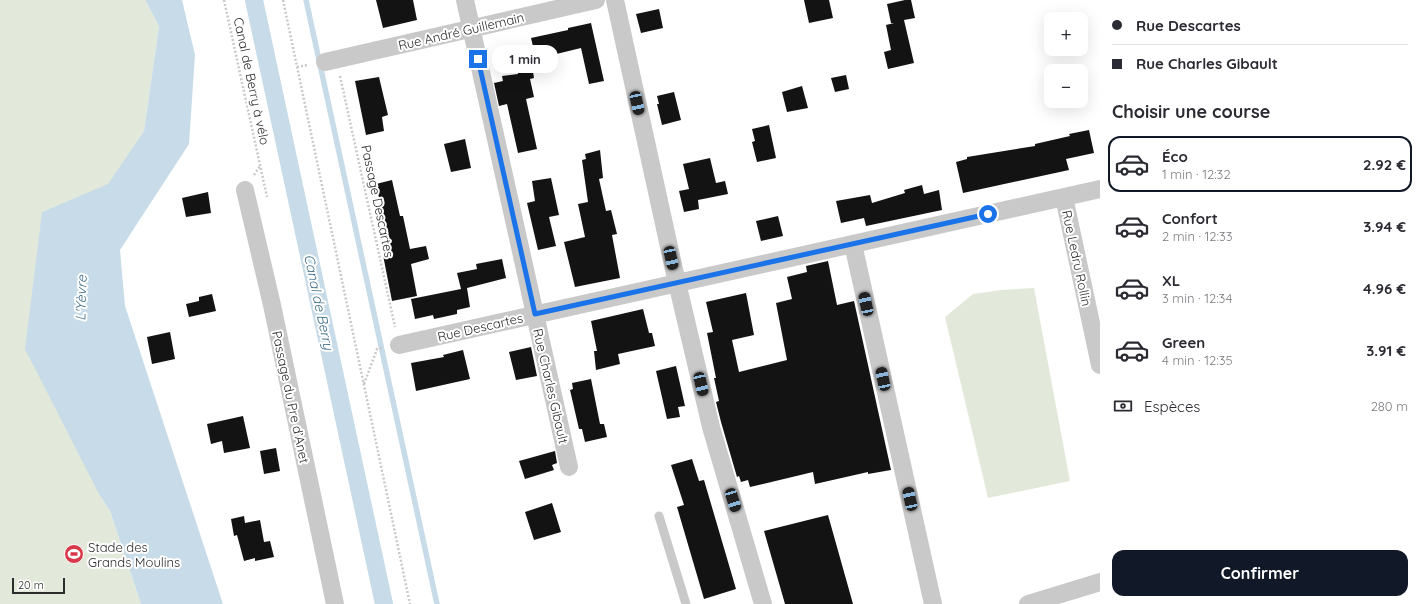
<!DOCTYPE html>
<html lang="fr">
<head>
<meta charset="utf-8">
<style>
  :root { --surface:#fff; --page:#f2f2f3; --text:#2b2b33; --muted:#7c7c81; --line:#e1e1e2; --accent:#111827 }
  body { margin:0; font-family:Quicksand,sans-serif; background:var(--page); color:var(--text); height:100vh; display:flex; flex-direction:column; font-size:15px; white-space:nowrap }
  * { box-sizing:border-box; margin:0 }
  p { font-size:13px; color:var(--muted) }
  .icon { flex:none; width:22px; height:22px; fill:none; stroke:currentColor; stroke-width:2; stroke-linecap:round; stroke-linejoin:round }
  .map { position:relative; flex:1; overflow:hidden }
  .details { display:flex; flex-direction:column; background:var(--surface); width:320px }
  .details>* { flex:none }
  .guide { display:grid; align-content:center; height:88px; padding:0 12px; background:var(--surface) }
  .controls { position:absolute; left:1044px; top:12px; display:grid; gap:8px }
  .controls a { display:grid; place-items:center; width:44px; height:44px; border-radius:8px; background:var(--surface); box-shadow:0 4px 16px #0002; font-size:20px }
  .scale { position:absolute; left:12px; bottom:10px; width:53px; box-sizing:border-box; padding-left:4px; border:2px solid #2c2c2c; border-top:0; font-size:11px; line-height:14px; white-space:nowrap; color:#2c2c2c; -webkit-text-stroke:3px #fff; paint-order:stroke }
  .end { position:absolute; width:18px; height:18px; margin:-9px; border:5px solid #1a73e8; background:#fff; box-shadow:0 0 0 2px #fff }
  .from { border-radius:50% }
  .bubble { position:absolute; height:28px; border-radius:12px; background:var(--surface); box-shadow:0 4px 16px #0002; font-size:13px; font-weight:700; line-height:28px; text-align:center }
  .car { position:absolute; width:12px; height:24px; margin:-12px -6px; border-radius:5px; box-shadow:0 0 3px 1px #0007; background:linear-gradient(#222 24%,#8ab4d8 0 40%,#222 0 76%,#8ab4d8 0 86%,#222 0) }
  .guide b { display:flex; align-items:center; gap:14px; height:38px; font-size:15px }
  .guide b+b { border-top:1px solid var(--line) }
  .guide i { width:10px; height:10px; background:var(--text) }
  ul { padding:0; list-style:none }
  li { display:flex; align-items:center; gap:12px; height:56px; margin:0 8px 6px; padding:0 4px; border:2px solid transparent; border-radius:12px }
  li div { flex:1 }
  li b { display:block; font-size:15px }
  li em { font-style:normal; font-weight:700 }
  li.current { border-color:var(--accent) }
  li>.icon { width:36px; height:36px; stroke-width:1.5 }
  h2 { padding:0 12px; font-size:18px; line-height:48px }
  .pay { display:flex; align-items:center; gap:10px; height:44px; padding:0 12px; font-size:15px }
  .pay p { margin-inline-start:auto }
  .button { display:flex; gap:8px; margin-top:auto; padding:8px 12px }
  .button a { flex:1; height:46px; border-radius:12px; background:var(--accent); color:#fff; font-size:16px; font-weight:700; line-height:46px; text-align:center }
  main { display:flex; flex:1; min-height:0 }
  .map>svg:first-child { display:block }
  .green { fill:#e3e9da }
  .water { fill:#c7dce8 }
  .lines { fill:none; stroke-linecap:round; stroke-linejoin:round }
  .stream { stroke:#c7dce8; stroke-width:5.5 }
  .canal { stroke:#c7dce8; stroke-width:18 }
  .building { fill:#131313 }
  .path { stroke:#c9c9c9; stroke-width:2.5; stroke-dasharray:2 2; stroke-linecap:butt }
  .service { stroke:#c9c9c9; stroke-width:9 }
  .minor { stroke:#c9c9c9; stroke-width:18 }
  .route { stroke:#1a73e8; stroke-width:5 }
  .labels { text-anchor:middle; stroke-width:4; stroke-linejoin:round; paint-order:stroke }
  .street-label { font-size:13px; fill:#2c2c2c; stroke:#fff }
  .poi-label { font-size:13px; fill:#2c2c2c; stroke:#fff; text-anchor:start }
  .water-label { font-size:14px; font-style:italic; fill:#406e88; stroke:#fff }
</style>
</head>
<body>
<main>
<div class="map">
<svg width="1100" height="604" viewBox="0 0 1100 604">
  <rect width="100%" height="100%" fill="#fff"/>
  <path class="green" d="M 0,0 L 145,0 L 159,26 L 144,131 L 108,185 L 42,212 L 99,494 L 110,511 L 141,604 L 0,604 Z
    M 1034,288 L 1070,481 L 988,498 L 945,317 L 973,294 L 1001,290 Z"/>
  <path class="water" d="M 145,0 L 182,0 L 195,55 L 189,144 L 120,250 L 125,306 L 223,604 L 141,604 L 110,511 L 99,494 L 25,349 L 42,212 L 108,184 L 144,131 L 159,26 Z"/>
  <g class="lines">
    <path class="stream" d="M 306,0 L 437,604"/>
    <path class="canal" d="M 254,0 L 384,604"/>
  </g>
  <path class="building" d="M 376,0 L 413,0 L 417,20 L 383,28 Z
    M 804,0 L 829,0 L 833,18 L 809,23 Z
    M 905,0 L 911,0 L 915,18 L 904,20 L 914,63 L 888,69 L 884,52 L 891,50 L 886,25 L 894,23 L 891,23 L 887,4 Z
    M 659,9 L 663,28 L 641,33 L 636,14 Z
    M 591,23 L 604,81 L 589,84 L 581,48 L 536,59 L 531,38 L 568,30 L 568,28 Z
    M 531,59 L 534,78 L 530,79 L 534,97 L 526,99 L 537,149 L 518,153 L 507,104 L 499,106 L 494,83 L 503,81 L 502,76 L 518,74 L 516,63 Z
    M 846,75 L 849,89 L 835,92 L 831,78 Z
    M 379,77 L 388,115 L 382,117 L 384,131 L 366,135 L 355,81 Z
    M 802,86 L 808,108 L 787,112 L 782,92 Z
    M 674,92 L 681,120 L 662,125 L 657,104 L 659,104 L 657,96 Z
    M 769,125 L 776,158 L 757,162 L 752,142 L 755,141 L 752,129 Z
    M 1089,130 L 1094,153 L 1066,159 L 1069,170 L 963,193 L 956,162 L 967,159 L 967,157 L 1035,146 L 1035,144 L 1070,136 L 1069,134 Z
    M 465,139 L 471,168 L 451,172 L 444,144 Z
    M 600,150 L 603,178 L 599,179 L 606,211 L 611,210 L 617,234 L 612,235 L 620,278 L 575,287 L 564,242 L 585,237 L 578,204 L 588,202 L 582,160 L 586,159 L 585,154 Z
    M 710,158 L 716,183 L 725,181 L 728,194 L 698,200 L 699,209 L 684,212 L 679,191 L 689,189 L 683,164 Z
    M 551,178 L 559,215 L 549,217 L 556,246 L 538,250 L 527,203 L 535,201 L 532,181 Z
    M 392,180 L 400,216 L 403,216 L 410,249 L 426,246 L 429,259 L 411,264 L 417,296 L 392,301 L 383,255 L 391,253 L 376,184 Z
    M 922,185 L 924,194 L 939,190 L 942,210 L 866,226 L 864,218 L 841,223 L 836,201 L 870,195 L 872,203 L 905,193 L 904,190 Z
    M 208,192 L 211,213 L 186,217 L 182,198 Z
    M 778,216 L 783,236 L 761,241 L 756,221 Z
    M 502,259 L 506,278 L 467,288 L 470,307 L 457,310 L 457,314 L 434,319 L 433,315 L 415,319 L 411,299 L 461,289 L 457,273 L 477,269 L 476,264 Z
    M 828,261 L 837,305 L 854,301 L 891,470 L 868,474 L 868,472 L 815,484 L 813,472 L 750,487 L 748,480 L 741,482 L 739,476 L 737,477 L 721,422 L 716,402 L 719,401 L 714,378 L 716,378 L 707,333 L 713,332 L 706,302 L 746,293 L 754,335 L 732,340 L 739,372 L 787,360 L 776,303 L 792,299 L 787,277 L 807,272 L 806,266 Z
    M 212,294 L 216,311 L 189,317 L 186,304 L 199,301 L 199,297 Z
    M 643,309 L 649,333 L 652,333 L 655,346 L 618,354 L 620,364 L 596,370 L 594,351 L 597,351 L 591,321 Z
    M 170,332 L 175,359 L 152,364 L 147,337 Z
    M 531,347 L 537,376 L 516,380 L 509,352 Z
    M 463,350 L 470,379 L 416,391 L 411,363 L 444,357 L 443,355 Z
    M 676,366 L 685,406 L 678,407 L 680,417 L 667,419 L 656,371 Z
    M 591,379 L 600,424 L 604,424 L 607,437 L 585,442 L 582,429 L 579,429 L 570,390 L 573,389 L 572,383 Z
    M 243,416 L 250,448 L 224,453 L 222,441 L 211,444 L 207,424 Z
    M 276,448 L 280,471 L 264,474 L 260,451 Z
    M 555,451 L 557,463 L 552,465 L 554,470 L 525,479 L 519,461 Z
    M 692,459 L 699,481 L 704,480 L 736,589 L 704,599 L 677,507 L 684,505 L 671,465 Z
    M 552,503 L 561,532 L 534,540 L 525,512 Z
    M 828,515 L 853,604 L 785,604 L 764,531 Z
    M 244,516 L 245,523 L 260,520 L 264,542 L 270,541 L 274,557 L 255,561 L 255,558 L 244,561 L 237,535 L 234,536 L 231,519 Z"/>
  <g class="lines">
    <path class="path" d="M 224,0 L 267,197
      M 283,0 L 410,604
      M 297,67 L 308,65
      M 340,76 L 395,327
      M 254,175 L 260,166
      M 364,384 L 377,349 L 382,348"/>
    <path class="service" d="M 659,516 L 686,604"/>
    <path class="minor" d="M 465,0 L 569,467
      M 615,0 L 675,274 L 711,427 L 763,604
      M 325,62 L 596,0
      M 245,190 L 272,305 L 335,604
      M 1064,197 L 1100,365
      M 853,244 L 933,604
      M 399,345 L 1100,189
      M 1028,604 L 1100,582"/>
  </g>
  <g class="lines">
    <path class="route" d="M 478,59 L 535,314 L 988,214"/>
  </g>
  <defs>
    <symbol id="stadium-disc" viewBox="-11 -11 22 22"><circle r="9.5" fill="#d93848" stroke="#fff"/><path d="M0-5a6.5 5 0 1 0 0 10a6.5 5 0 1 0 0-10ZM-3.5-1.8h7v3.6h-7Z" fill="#fff"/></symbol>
  </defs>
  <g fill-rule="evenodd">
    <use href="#stadium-disc" x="63" y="543" width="22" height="22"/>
  </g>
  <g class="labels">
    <g class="street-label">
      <text transform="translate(461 31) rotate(-13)" y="5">Rue André Guillemain</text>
      <text transform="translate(252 81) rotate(78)" y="5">Canal de Berry à vélo</text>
      <text transform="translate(378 201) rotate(78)" y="5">Passage Descartes</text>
      <text transform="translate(1077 258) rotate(78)" y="5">Rue Ledru Rollin</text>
      <text transform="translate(480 327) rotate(-13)" y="5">Rue Descartes</text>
      <text transform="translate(551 386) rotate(77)" y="5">Rue Charles Gibault</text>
      <text transform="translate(291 397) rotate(78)" y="5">Passage du Pre d’Anet</text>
    </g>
    <g class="poi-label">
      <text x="88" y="552">Stade des<tspan x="88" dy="15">Grands Moulins</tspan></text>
    </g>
    <g class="water-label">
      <text transform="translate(81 298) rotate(-88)" y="5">L'Yèvre</text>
      <text transform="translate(319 302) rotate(78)" y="5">Canal de Berry</text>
    </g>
  </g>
</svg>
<div class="controls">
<a>+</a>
<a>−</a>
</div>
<div class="scale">20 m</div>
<i class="end from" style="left:988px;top:214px"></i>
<i class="end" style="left:478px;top:59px"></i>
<div class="bubble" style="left:492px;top:45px;width:66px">1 min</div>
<i class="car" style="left:637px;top:103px;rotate:168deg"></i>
<i class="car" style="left:671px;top:258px;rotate:168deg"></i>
<i class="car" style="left:866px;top:304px;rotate:348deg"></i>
<i class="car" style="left:883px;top:379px;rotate:348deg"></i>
<i class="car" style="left:701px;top:384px;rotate:167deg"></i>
<i class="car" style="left:910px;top:499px;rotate:348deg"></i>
<i class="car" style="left:733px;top:500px;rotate:163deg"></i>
</div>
<section class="details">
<div class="guide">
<b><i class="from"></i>Rue Descartes</b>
<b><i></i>Rue Charles Gibault</b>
</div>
<h2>Choisir une course</h2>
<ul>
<li class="current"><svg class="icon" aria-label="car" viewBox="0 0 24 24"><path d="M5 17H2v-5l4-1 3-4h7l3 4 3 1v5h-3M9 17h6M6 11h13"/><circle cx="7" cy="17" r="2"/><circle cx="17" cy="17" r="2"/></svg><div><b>Éco</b><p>1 min · 12:32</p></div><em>2.92 €</em></li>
<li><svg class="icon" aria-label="car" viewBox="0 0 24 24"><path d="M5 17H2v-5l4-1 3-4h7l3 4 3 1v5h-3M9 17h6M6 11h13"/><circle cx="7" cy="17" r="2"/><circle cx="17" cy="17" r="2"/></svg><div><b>Confort</b><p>2 min · 12:33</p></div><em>3.94 €</em></li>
<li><svg class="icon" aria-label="car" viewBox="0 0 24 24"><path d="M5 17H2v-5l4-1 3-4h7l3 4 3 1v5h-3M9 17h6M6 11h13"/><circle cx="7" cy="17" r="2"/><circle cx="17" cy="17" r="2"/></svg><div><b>XL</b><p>3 min · 12:34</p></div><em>4.96 €</em></li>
<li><svg class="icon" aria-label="car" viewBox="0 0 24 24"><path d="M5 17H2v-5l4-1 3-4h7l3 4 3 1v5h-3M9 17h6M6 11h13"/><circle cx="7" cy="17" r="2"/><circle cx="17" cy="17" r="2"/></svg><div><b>Green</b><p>4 min · 12:35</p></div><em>3.91 €</em></li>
</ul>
<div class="pay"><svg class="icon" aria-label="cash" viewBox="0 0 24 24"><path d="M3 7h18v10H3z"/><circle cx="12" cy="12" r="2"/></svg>Espèces<p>280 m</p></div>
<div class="button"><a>Confirmer</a></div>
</section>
</main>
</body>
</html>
